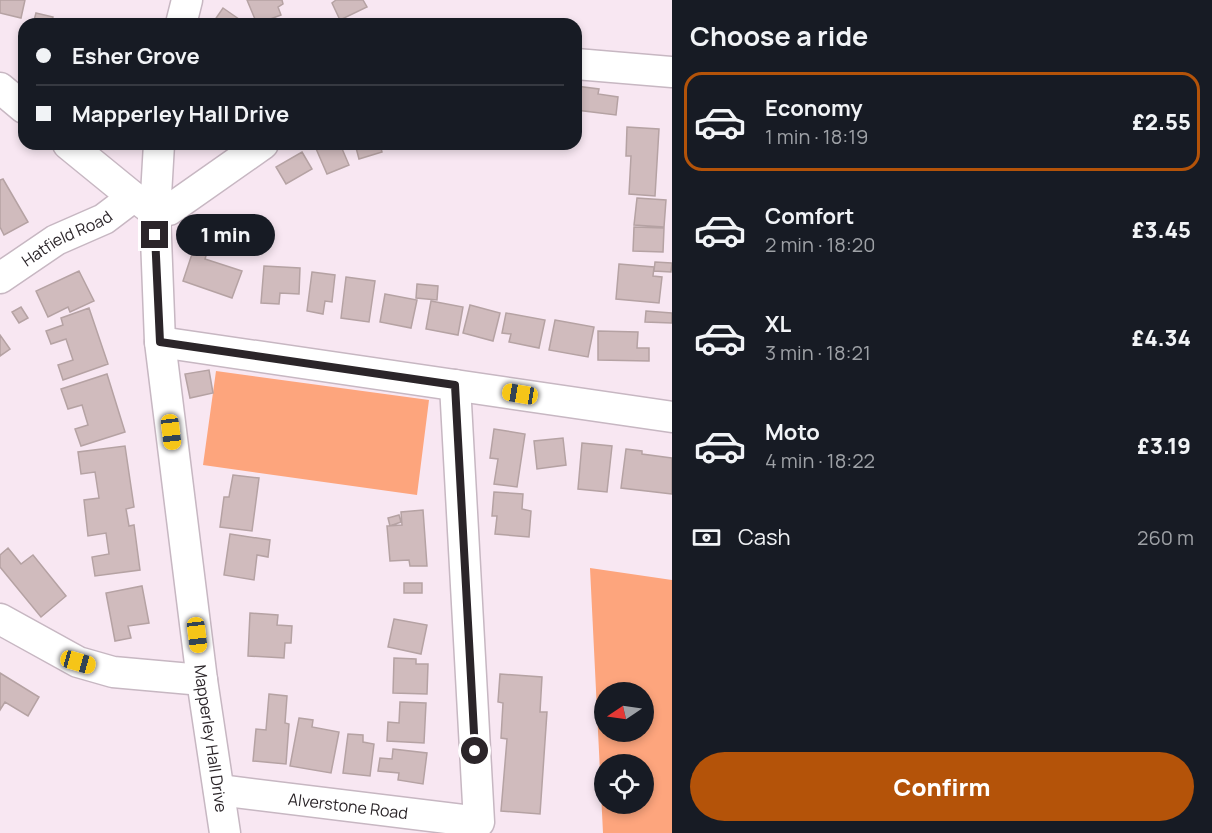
<!DOCTYPE html>
<html lang="en">
<head>
<meta charset="utf-8">
<style>
  :root { --surface:#171b24; --page:#242831; --text:#f1f3f6; --muted:#9ea1a6; --line:#363941; --accent:#b45309 }
  body { margin:0; font-family:Manrope,sans-serif; background:var(--page); color:var(--text); height:100vh; display:flex; flex-direction:column; font-size:22px; white-space:nowrap }
  * { box-sizing:border-box; margin:0 }
  p { font-size:20px; color:var(--muted) }
  .icon { flex:none; width:33px; height:33px; fill:none; stroke:currentColor; stroke-width:2; stroke-linecap:round; stroke-linejoin:round }
  .map { position:relative; flex:1; overflow:hidden }
  .details { display:flex; flex-direction:column; background:var(--surface); width:540px }
  .details>* { flex:none }
  .top-card { position:absolute; left:18px; top:18px; width:564px; height:132px; border-radius:18px; box-shadow:0 3px 9px #0003; display:grid; align-content:center; height:132px; padding:0 18px; background:var(--surface) }
  .needle { width:39px; rotate:257deg }
  .fabs { position:absolute; left:594px; top:682px; display:grid; gap:12px }
  .fabs a { display:grid; place-items:center; width:60px; height:60px; border-radius:50%; background:var(--surface); box-shadow:0 3px 9px #0003; font-size:30px }
  .end { position:absolute; width:27px; height:27px; margin:-14px; border:8px solid #2b2529; background:#fff; box-shadow:0 0 0 3px #fff }
  .from { border-radius:50% }
  .bubble { position:absolute; height:42px; border-radius:21px; background:var(--surface); box-shadow:0 3px 9px #0003; font-size:20px; font-weight:800; line-height:42px; text-align:center }
  .car { position:absolute; width:18px; height:36px; margin:-18px -9px; border-radius:8px; box-shadow:0 0 4px 2px #0007; background:linear-gradient(#f5c518 24%,#345 0 40%,#f5c518 0 76%,#345 0 86%,#f5c518 0) }
  .top-card b { display:flex; align-items:center; gap:21px; height:57px; font-size:22px }
  .top-card b+b { border-top:2px solid var(--line) }
  .top-card i { width:15px; height:15px; background:var(--text) }
  ul { padding:0; list-style:none }
  li { display:flex; align-items:center; gap:18px; height:99px; margin:0 12px 9px; padding:0 6px; border:3px solid transparent; border-radius:18px }
  li div { flex:1 }
  li b { display:block; font-size:22px }
  li em { font-style:normal; font-weight:800 }
  li.on { border-color:var(--accent) }
  li>.icon { width:54px; height:54px; stroke-width:1.5 }
  h2 { padding:0 18px; font-size:27px; line-height:72px }
  .pay { display:flex; align-items:center; gap:15px; height:66px; padding:0 18px; font-size:22px }
  .pay p { margin-inline-start:auto }
  .cta { display:flex; gap:12px; margin-top:auto; padding:12px 18px }
  .cta a { flex:1; height:69px; border-radius:36px; background:var(--accent); color:#fff; font-size:24px; font-weight:800; line-height:69px; text-align:center }
  main { display:flex; flex:1; min-height:0 }
  .map>svg:first-child { display:block }
  .green { fill:#fda57d; fill-rule:evenodd }
  .building { fill:#d0bbbd; stroke:#b5a2a3; stroke-width:1.5 }
  .lines { fill:none; stroke-linecap:round; stroke-linejoin:round }
  .minor-casing { stroke:#c7b7c2; stroke-width:33 }
  .minor { stroke:#fff; stroke-width:30 }
  .route { stroke:#2b2529; stroke-width:8 }
  .labels { text-anchor:middle; stroke-width:5; stroke-linejoin:round; paint-order:stroke }
  .street-label { font-size:16px; fill:#2b2529; stroke:#fff }
</style>
</head>
<body>
<main>
<div class="map">
<svg width="672" height="833" viewBox="0 0 672 833">
  <rect width="100%" height="100%" fill="#f8e7f2"/>
  <path class="green" d="M 216,371 L 429,400 L 417,495 L 203,465 Z
    M 590,568 L 672,580 L 672,833 L 603,833 ZM 604,693 L 644,693 L 644,732 L 604,732 ZM 604,765 L 644,765 L 644,804 L 604,804 Z"/>
  <path class="building" d="M 0,0 L 25,0 L 21,18 L 0,13 Z
    M 247,0 L 282,0 L 283,4 L 278,7 L 281,15 L 257,24 Z
    M 336,0 L 363,0 L 367,7 L 340,20 L 332,3 Z
    M 223,8 L 246,24 L 212,24 Z
    M 36,13 L 53,17 L 51,24 L 33,24 Z
    M 576,86 L 599,89 L 598,94 L 618,97 L 616,115 L 576,110 Z
    M 627,127 L 659,129 L 655,196 L 629,194 L 631,156 L 626,156 Z
    M 314,144 L 340,144 L 349,165 L 327,174 Z
    M 355,144 L 380,144 L 382,152 L 359,159 Z
    M 302,152 L 312,169 L 286,184 L 276,167 Z
    M 3,179 L 28,222 L 4,235 L 0,227 L 0,180 Z
    M 637,198 L 666,200 L 664,227 L 634,225 Z
    M 634,227 L 664,228 L 663,252 L 633,251 Z
    M 200,230 L 213,234 L 205,259 L 242,271 L 232,298 L 183,281 Z
    M 655,262 L 672,263 L 671,272 L 654,271 Z
    M 619,264 L 654,267 L 653,276 L 662,277 L 659,303 L 616,299 Z
    M 264,266 L 300,268 L 299,294 L 280,293 L 279,304 L 261,303 Z
    M 79,271 L 94,301 L 70,312 L 68,307 L 48,317 L 36,291 Z
    M 312,272 L 335,275 L 332,302 L 325,301 L 323,314 L 307,311 Z
    M 346,277 L 375,281 L 369,322 L 341,318 Z
    M 417,284 L 438,286 L 437,300 L 416,298 Z
    M 385,294 L 417,300 L 411,328 L 380,322 Z
    M 431,301 L 463,307 L 458,335 L 426,329 Z
    M 470,305 L 500,313 L 493,341 L 463,333 Z
    M 21,307 L 28,318 L 19,323 L 12,312 Z
    M 89,308 L 108,364 L 63,380 L 58,365 L 73,360 L 66,339 L 51,344 L 46,331 L 63,325 L 61,318 Z
    M 646,311 L 672,313 L 672,323 L 645,322 Z
    M 506,313 L 545,320 L 539,348 L 509,342 L 511,334 L 502,333 Z
    M 555,320 L 594,327 L 588,357 L 549,350 Z
    M 598,331 L 638,332 L 637,348 L 649,348 L 649,361 L 598,360 Z
    M 0,335 L 10,349 L 0,356 Z
    M 209,370 L 213,393 L 190,398 L 185,374 Z
    M 107,374 L 125,432 L 81,446 L 75,429 L 88,425 L 82,405 L 68,409 L 61,389 Z
    M 494,429 L 525,434 L 517,487 L 494,484 L 498,459 L 490,458 Z
    M 563,438 L 566,465 L 537,469 L 534,441 Z
    M 582,443 L 612,446 L 607,492 L 578,489 Z
    M 125,446 L 134,507 L 126,509 L 129,526 L 134,525 L 140,570 L 95,576 L 92,557 L 109,554 L 106,533 L 88,536 L 84,500 L 99,498 L 95,472 L 81,474 L 78,452 Z
    M 626,449 L 642,451 L 642,454 L 672,458 L 672,494 L 621,488 Z
    M 233,475 L 259,478 L 252,531 L 220,527 L 224,497 L 229,497 Z
    M 494,492 L 523,494 L 522,509 L 531,511 L 529,537 L 495,534 L 497,516 L 492,516 Z
    M 423,510 L 427,566 L 410,566 L 409,560 L 390,561 L 387,526 L 402,525 L 401,512 Z
    M 399,515 L 401,522 L 390,526 L 388,518 Z
    M 230,534 L 270,540 L 268,557 L 257,555 L 254,580 L 224,575 Z
    M 8,548 L 21,564 L 33,555 L 66,596 L 41,617 L 0,567 L 0,555 Z
    M 404,583 L 422,583 L 422,593 L 404,593 Z
    M 142,586 L 149,623 L 128,626 L 131,638 L 115,641 L 106,593 Z
    M 250,613 L 278,615 L 277,625 L 292,626 L 291,643 L 285,643 L 284,658 L 248,656 Z
    M 394,619 L 427,625 L 421,654 L 388,647 Z
    M 394,658 L 416,659 L 416,664 L 428,664 L 427,694 L 393,693 Z
    M 0,673 L 39,697 L 28,716 L 5,702 L 0,710 Z
    M 500,674 L 542,677 L 540,712 L 547,712 L 540,814 L 501,811 L 507,739 L 501,738 L 503,703 L 498,702 Z
    M 269,694 L 287,696 L 285,723 L 289,724 L 286,764 L 253,761 L 256,729 L 266,730 Z
    M 400,702 L 426,703 L 424,743 L 387,741 L 388,722 L 399,723 Z
    M 299,718 L 313,720 L 312,727 L 339,732 L 331,773 L 290,766 Z
    M 348,734 L 363,735 L 363,742 L 374,744 L 370,776 L 343,773 Z
    M 393,749 L 427,753 L 423,784 L 398,780 L 399,773 L 378,771 L 380,758 L 392,759 Z"/>
  <g class="lines">
    <defs>
      <g id="minor">
        <path d="M 181,24 L 187,0"/>
        <path d="M 576,64 L 672,72"/>
        <path d="M 0,88 L 24,108"/>
        <path d="M 68,144 L 133,197 L 142,202 L 155,212 L 169,210 L 263,144"/>
        <path id="s1" d="M 159,144 L 155,212 L 160,342 L 202,680 L 225,833"/>
        <path id="s2" d="M 0,278 L 56,240 L 104,219 L 133,197"/>
        <path d="M 160,342 L 672,417"/>
        <path d="M 0,619 L 78,662 L 113,672 L 202,680"/>
        <path id="s3" d="M 219,790 L 479,822 L 455,385"/>
      </g>
    </defs>
    <use href="#minor" class="minor-casing"/>
    <use href="#minor" class="minor"/>
  </g>
  <g class="lines">
    <path class="route" d="M 155,235 L 160,342 L 455,385 L 475,751"/>
  </g>
  <g class="labels">
    <g class="street-label">
      <text dy="6" stroke="none"><textPath href="#s2" startOffset="78">Hatfield Road</textPath></text>
      <text dy="6" stroke="none"><textPath href="#s1" startOffset="598">Mapperley Hall Drive</textPath></text>
      <text dy="6" stroke="none"><textPath href="#s3" startOffset="130">Alverstone Road</textPath></text>
    </g>
  </g>
</svg>
<div class="fabs">
<a><svg class="needle" viewBox="-14 -14 28 28"><path d="M0-13l5 13h-10z" fill="#e53935"/><path d="M0 13l5-13h-10z" fill="#9ea1a6"/></svg></a>
<a><svg class="icon" aria-label="locate" viewBox="0 0 24 24"><circle cx="12" cy="12" r="6"/><path d="M12 2v4M12 18v4M2 12h4M18 12h4"/></svg></a>
</div>
<i class="end from" style="left:475px;top:751px"></i>
<i class="end" style="left:155px;top:235px"></i>
<div class="bubble" style="left:176px;top:214px;width:99px">1 min</div>
<i class="car" style="left:520px;top:394px;rotate:279deg"></i>
<i class="car" style="left:171px;top:432px;rotate:173deg"></i>
<i class="car" style="left:197px;top:635px;rotate:173deg"></i>
<i class="car" style="left:78px;top:662px;rotate:106deg"></i>
<div class="top-card">
<b><i class="from"></i>Esher Grove</b>
<b><i></i>Mapperley Hall Drive</b>
</div>
</div>
<section class="details">
<h2>Choose a ride</h2>
<ul>
<li class="on"><svg class="icon" aria-label="car" viewBox="0 0 24 24"><path d="M5 17H2v-5l4-1 3-4h7l3 4 3 1v5h-3M9 17h6M6 11h13"/><circle cx="7" cy="17" r="2"/><circle cx="17" cy="17" r="2"/></svg><div><b>Economy</b><p>1 min · 18:19</p></div><em>£2.55</em></li>
<li><svg class="icon" aria-label="car" viewBox="0 0 24 24"><path d="M5 17H2v-5l4-1 3-4h7l3 4 3 1v5h-3M9 17h6M6 11h13"/><circle cx="7" cy="17" r="2"/><circle cx="17" cy="17" r="2"/></svg><div><b>Comfort</b><p>2 min · 18:20</p></div><em>£3.45</em></li>
<li><svg class="icon" aria-label="car" viewBox="0 0 24 24"><path d="M5 17H2v-5l4-1 3-4h7l3 4 3 1v5h-3M9 17h6M6 11h13"/><circle cx="7" cy="17" r="2"/><circle cx="17" cy="17" r="2"/></svg><div><b>XL</b><p>3 min · 18:21</p></div><em>£4.34</em></li>
<li><svg class="icon" aria-label="car" viewBox="0 0 24 24"><path d="M5 17H2v-5l4-1 3-4h7l3 4 3 1v5h-3M9 17h6M6 11h13"/><circle cx="7" cy="17" r="2"/><circle cx="17" cy="17" r="2"/></svg><div><b>Moto</b><p>4 min · 18:22</p></div><em>£3.19</em></li>
</ul>
<div class="pay"><svg class="icon" aria-label="cash" viewBox="0 0 24 24"><path d="M3 7h18v10H3z"/><circle cx="12" cy="12" r="2"/></svg>Cash<p>260 m</p></div>
<div class="cta"><a>Confirm</a></div>
</section>
</main>
</body>
</html>
